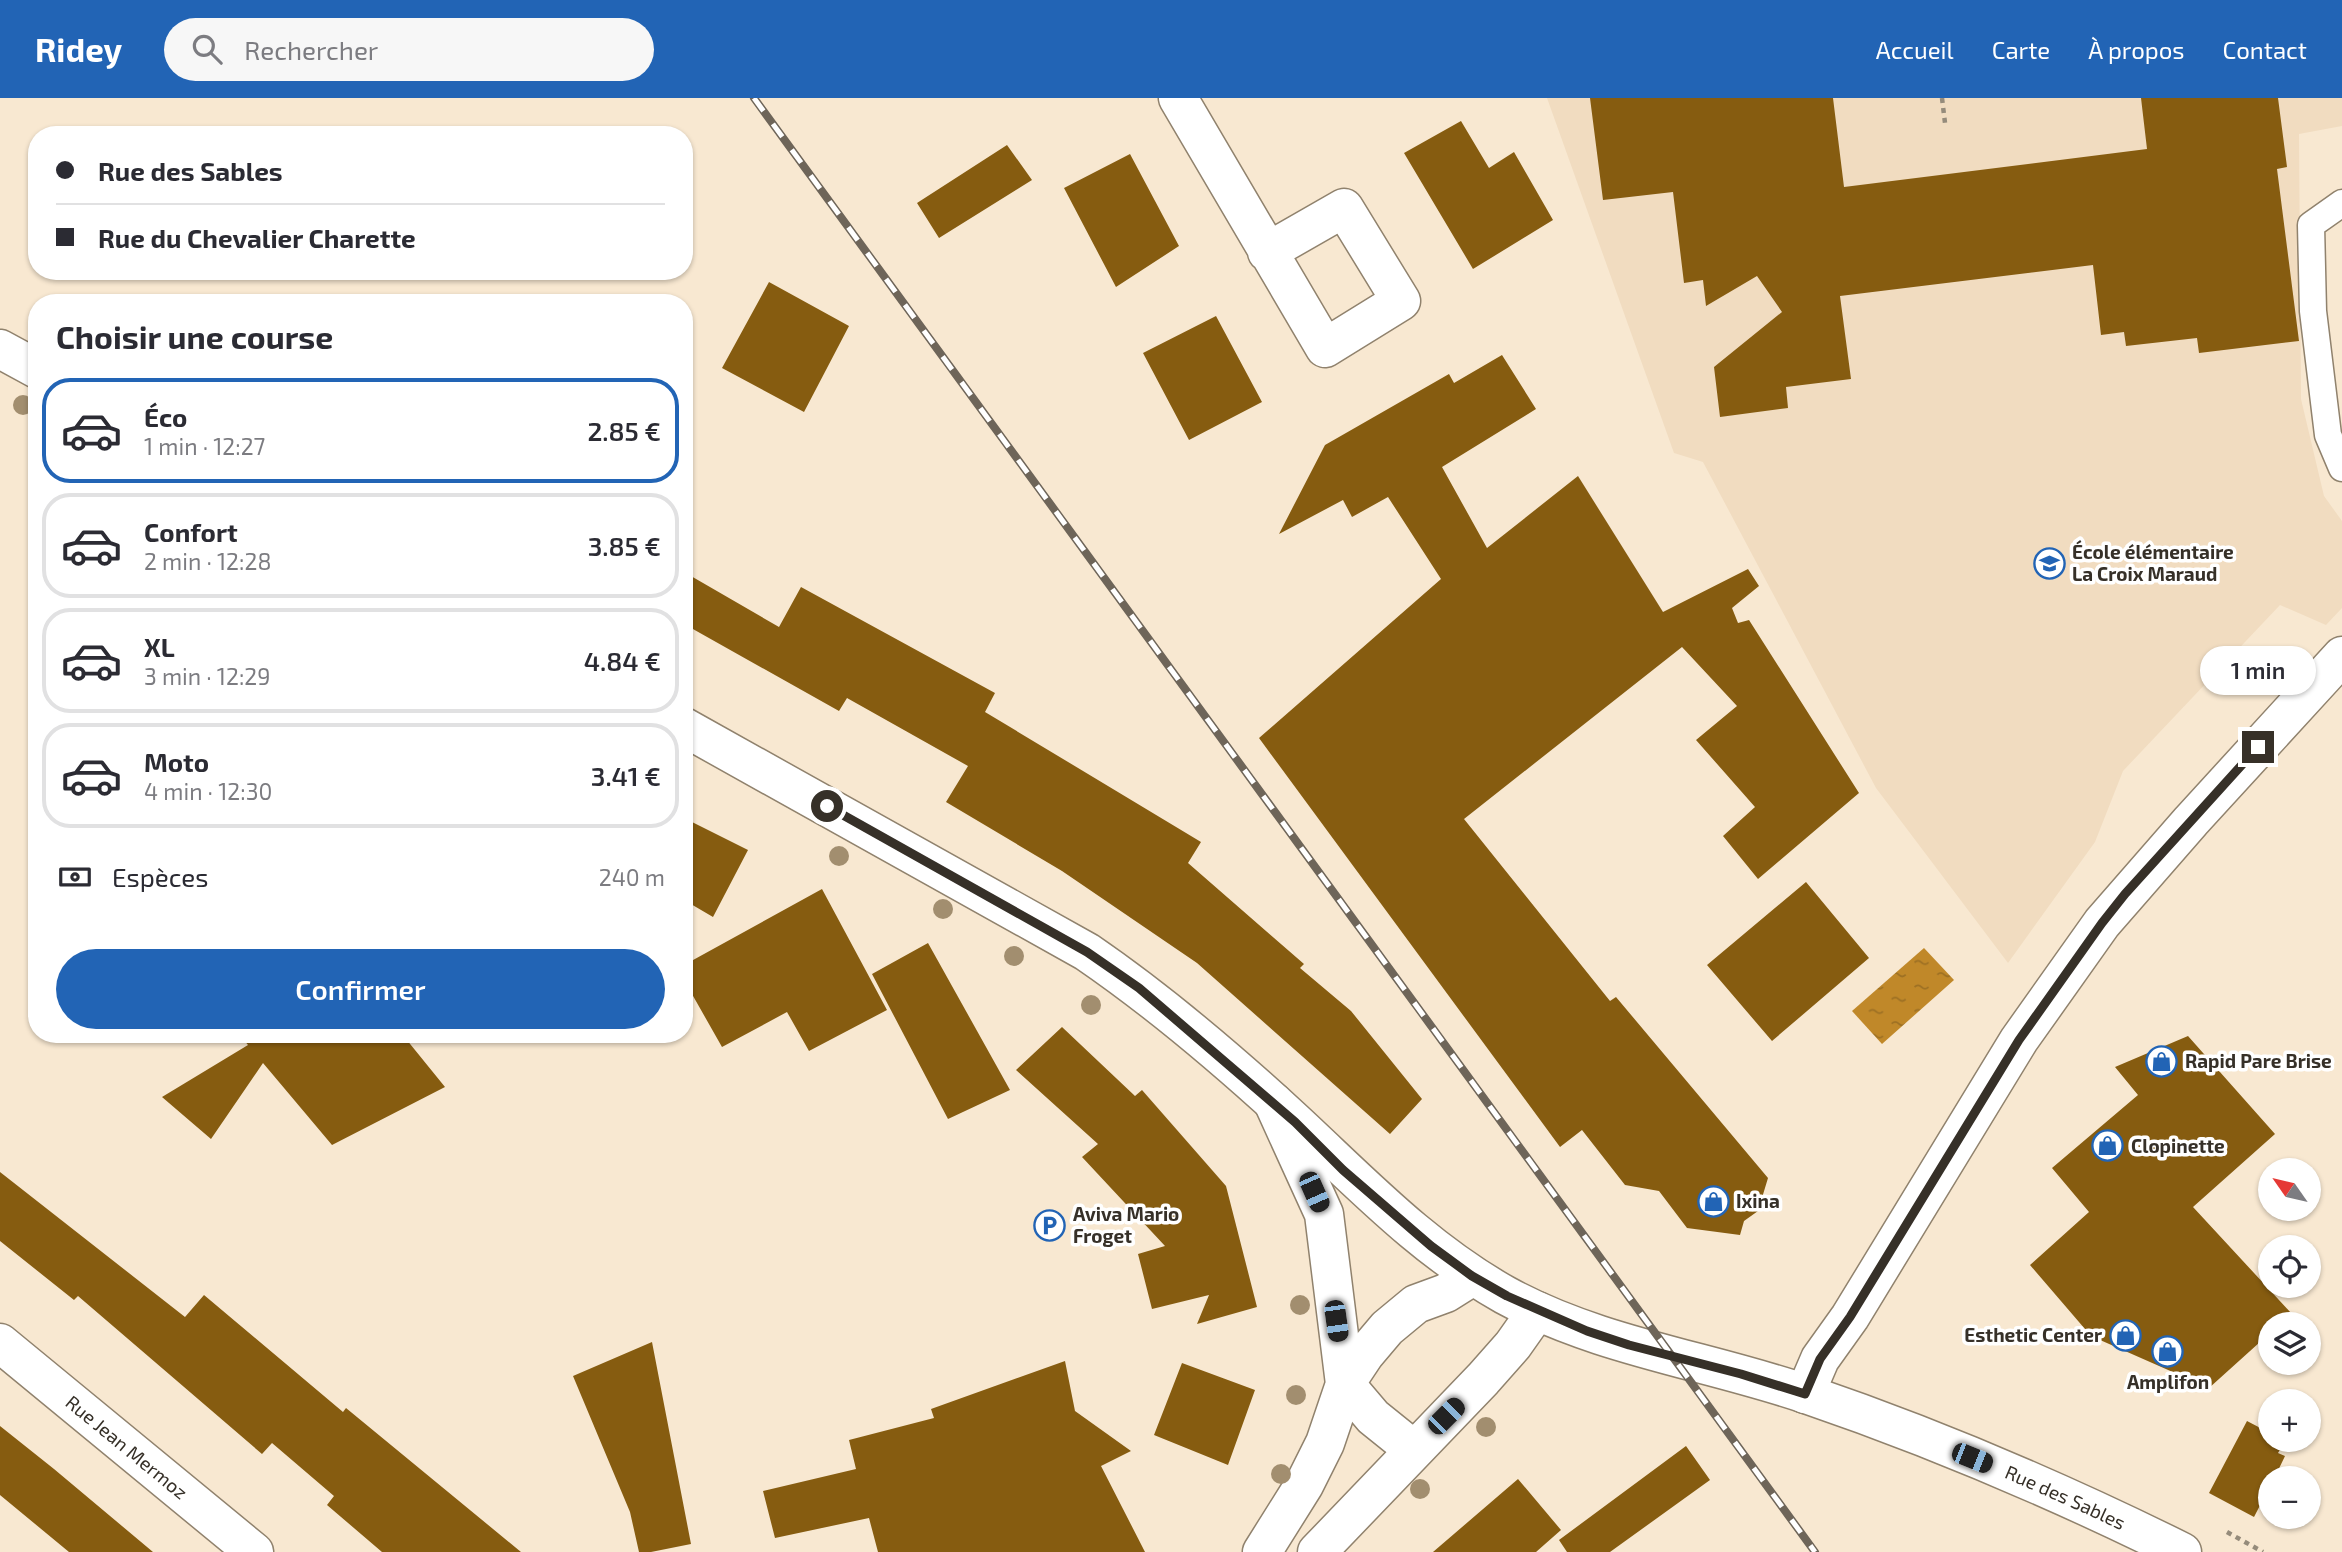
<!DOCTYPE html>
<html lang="fr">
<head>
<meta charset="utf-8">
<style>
  :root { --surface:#fff; --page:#f7f7f7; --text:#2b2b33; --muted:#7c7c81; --line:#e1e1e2; --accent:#2264b5 }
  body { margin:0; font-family:"Exo 2",sans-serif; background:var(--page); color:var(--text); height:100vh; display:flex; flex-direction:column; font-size:26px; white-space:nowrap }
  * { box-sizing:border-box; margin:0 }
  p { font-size:23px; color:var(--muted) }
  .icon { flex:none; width:38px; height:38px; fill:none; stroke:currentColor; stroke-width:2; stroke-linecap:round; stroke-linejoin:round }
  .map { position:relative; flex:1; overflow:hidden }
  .panel { position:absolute; left:28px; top:196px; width:665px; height:749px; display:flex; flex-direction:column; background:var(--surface); border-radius:28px; box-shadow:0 2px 5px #0004 }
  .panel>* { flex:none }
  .guide { position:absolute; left:28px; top:28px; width:665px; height:154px; border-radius:28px; box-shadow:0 2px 5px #0004; display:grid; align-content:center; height:154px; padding:0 28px; background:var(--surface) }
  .needle { width:46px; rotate:304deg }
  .controls { position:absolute; left:2258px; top:1060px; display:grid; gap:14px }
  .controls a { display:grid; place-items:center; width:63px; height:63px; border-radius:50%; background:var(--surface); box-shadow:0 2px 5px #0004; font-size:35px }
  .end { position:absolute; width:32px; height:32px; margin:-16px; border:9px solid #363028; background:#fff; box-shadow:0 0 0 4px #fff }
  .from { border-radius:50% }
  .bubble { position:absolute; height:49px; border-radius:24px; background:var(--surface); box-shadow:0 2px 5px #0004; font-size:23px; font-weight:600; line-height:49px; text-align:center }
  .car { position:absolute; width:21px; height:42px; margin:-21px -10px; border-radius:9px; box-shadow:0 0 5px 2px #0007; background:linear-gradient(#222 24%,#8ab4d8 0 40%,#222 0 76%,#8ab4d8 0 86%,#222 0) }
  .guide b { display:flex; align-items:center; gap:24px; height:66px; font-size:26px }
  .guide b+b { border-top:2px solid var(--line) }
  .guide i { width:18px; height:18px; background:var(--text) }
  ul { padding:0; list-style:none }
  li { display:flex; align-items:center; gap:21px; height:105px; margin:0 14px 10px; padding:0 14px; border:4px solid var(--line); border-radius:28px }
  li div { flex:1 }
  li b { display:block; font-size:26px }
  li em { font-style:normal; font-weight:600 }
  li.on { border-color:var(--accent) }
  li>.icon { width:63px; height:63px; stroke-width:1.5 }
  h2 { padding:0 28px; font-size:32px; line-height:84px }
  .pay { display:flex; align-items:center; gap:18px; height:77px; padding:0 28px; font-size:26px }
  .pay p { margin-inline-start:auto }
  .button { display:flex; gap:14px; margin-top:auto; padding:14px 28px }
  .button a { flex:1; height:80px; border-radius:42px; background:var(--accent); color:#fff; font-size:28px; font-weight:600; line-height:80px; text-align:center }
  header { display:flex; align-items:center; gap:42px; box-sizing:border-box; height:98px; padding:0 35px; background:var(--accent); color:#fff }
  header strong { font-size:33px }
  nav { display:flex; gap:38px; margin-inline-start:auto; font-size:24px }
  .search { width:490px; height:63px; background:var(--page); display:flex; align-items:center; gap:18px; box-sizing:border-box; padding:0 24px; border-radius:38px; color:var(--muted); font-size:26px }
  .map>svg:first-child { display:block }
  .built { fill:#f1dcc0 }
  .water { fill:url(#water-ripples) }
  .building { fill:#865c10 }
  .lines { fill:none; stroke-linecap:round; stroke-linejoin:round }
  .service-casing { stroke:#90826d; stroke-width:29 }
  .minor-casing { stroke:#90826d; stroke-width:41 }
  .secondary-casing { stroke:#90826d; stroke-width:41 }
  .path { stroke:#958b7b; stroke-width:4.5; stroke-dasharray:5 5; stroke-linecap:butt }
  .service { stroke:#fff; stroke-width:26 }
  .minor { stroke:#fff; stroke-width:38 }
  .secondary { stroke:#fff; stroke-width:38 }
  .rail-casing { stroke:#6e6559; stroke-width:8 }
  .rail { stroke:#fff; stroke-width:5; stroke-dasharray:16; stroke-linecap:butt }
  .tree { fill:#a28e6f }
  .route { stroke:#363028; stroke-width:9 }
  .labels { text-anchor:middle; stroke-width:7; stroke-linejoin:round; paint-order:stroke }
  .poi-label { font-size:19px; font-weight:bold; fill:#363028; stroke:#fff; text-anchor:start }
  .street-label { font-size:19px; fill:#363028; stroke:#fff }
</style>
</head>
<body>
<header>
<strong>Ridey</strong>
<div class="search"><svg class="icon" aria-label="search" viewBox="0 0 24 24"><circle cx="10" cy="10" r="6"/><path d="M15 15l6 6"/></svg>Rechercher</div>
<nav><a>Accueil</a><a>Carte</a><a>À propos</a><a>Contact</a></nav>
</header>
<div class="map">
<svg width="2342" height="1454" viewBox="0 0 2342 1454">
  <defs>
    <pattern id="water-ripples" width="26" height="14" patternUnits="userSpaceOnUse" patternTransform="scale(1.75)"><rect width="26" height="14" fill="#c08829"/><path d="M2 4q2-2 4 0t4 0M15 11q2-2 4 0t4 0" fill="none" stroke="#9d7023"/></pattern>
  </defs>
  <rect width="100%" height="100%" fill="#f8e8d1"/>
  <path class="built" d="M 1547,0 L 2342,0 L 2342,28 L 2299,36 L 2301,301 L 2324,398 L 2342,423 L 2342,510 L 2326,527 L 2280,507 L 2123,673 L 2095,744 L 2008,865 L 1876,690 L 1703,364 L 1674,355 Z"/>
  <path class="water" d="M 1924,850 L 1954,882 L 1882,946 L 1852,913 Z"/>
  <path class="building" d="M 1590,0 L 1833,0 L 1844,89 L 2147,51 L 2141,0 L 2278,0 L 2287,69 L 2277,71 L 2299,243 L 2199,255 L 2197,240 L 2126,248 L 2124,234 L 2101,237 L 2093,167 L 1840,198 L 1851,281 L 1786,289 L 1788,310 L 1720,319 L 1714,269 L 1782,214 L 1757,178 L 1706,208 L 1703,182 L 1684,185 L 1673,94 L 1603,102 Z
    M 1461,23 L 1489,70 L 1514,54 L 1553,122 L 1473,171 L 1404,55 Z
    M 1007,47 L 1032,82 L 939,140 L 917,105 Z
    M 1130,56 L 1179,148 L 1116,189 L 1064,90 Z
    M 769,184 L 849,228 L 804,314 L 722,270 Z
    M 1216,218 L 1262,304 L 1189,342 L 1143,255 Z
    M 1502,257 L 1536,311 L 1442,369 L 1487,450 L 1578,378 L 1663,514 L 1748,471 L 1759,488 L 1732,510 L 1738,525 L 1749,522 L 1859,695 L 1758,781 L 1723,738 L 1755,709 L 1696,642 L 1737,608 L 1682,549 L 1464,721 L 1610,903 L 1616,899 L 1768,1080 L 1758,1113 L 1744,1123 L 1740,1137 L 1687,1130 L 1659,1093 L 1625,1087 L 1582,1032 L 1560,1049 L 1259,640 L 1441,481 L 1388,399 L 1352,419 L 1343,402 L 1279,436 L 1325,347 L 1449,276 L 1454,285 Z
    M 684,474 L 779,529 L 801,489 L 995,595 L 985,614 L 1201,744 L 1188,765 L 1304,866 L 1300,870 L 1351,913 L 1422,1001 L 1390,1036 L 1197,865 L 1062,773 L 946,704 L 968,668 L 847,600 L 839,613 L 684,526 Z
    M 684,720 L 748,752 L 713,819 L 684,802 Z
    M 1806,784 L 1869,860 L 1772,943 L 1707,867 Z
    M 822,791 L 887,912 L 809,953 L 787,914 L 722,949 L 684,882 L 684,867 Z
    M 928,845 L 1010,992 L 948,1021 L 872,876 Z
    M 1062,929 L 1135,998 L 1142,992 L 1226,1088 L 1257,1209 L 1197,1226 L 1209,1197 L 1152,1211 L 1138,1156 L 1165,1148 L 1082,1059 L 1098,1046 L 1016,972 Z
    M 239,936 L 402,936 L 445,989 L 332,1047 L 263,965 L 211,1041 L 162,999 L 248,947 Z
    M 2188,938 L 2275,1036 L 2193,1109 L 2291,1215 L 2278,1227 L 2270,1227 L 2270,1235 L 2209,1290 L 2091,1238 L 2030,1167 L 2089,1114 L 2052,1070 L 2138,997 L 2115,969 Z
    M 0,1074 L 185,1219 L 204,1197 L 343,1314 L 346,1310 L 521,1454 L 382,1454 L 327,1407 L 334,1398 L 272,1345 L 262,1356 L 78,1198 L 74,1202 L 0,1143 Z
    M 652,1244 L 691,1446 L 651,1454 L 639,1454 L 630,1414 L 573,1278 Z
    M 1065,1263 L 1075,1313 L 1131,1353 L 1101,1368 L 1145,1454 L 878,1454 L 869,1420 L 775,1440 L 763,1393 L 856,1371 L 849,1342 L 934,1320 L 931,1311 Z
    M 1182,1265 L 1255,1292 L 1228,1367 L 1154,1337 Z
    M 2247,1323 L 2270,1335 L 2270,1342 L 2285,1343 L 2278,1355 L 2285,1358 L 2274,1381 L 2270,1381 L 2270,1388 L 2254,1419 L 2209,1395 Z
    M 0,1328 L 54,1371 L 153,1454 L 69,1454 L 0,1397 Z
    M 1686,1348 L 1710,1382 L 1610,1454 L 1567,1454 L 1559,1442 Z
    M 1518,1381 L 1561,1432 L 1536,1454 L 1433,1454 Z"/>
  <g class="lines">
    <defs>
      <path id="service" d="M 2342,105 L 2311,127 L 2313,213 L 2328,337 L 2342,370"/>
      <g id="minor">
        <path d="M 1178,0 L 1325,250 L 1401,203 L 1344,110 L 1267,154"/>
        <path id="s1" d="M 0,1245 L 254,1454"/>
        <path d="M 1805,1296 L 1820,1261 L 1850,1219 L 2019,942 L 2102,825 L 2191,723 L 2342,558"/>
        <path d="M 1414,1352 L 1373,1319 L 1345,1286 L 1365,1256 L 1387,1230 L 1416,1206 L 1446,1195 L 1473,1178"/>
        <path d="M 1262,1454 L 1304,1387 L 1325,1345 L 1345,1286 L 1324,1116 L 1273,1004"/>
        <path d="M 1317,1454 L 1483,1281 L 1513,1247 L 1537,1213"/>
      </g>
      <g id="secondary">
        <path d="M 0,251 L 37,271"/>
        <path id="s2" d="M 684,629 L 1087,854 C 1160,904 1229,963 1294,1023 C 1362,1086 1423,1151 1505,1197 C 1598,1248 1706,1262 1806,1296 C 1935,1340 2061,1394 2182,1454"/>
      </g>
    </defs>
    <use href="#service" class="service-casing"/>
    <use href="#minor" class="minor-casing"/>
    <use href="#secondary" class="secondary-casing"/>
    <path class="path" d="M 1942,0 L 1945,25
      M 2227,1434 L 2263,1454"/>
    <use href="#service" class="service"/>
    <use href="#minor" class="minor"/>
    <use href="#secondary" class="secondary"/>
    <defs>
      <path id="rail" d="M 754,0 L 1815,1454"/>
    </defs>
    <use href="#rail" class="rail-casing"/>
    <use href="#rail" class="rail"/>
  </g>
  <g class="tree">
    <circle cx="23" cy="307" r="10"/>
    <circle cx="839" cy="758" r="10"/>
    <circle cx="943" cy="811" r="10"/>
    <circle cx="1014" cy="858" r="10"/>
    <circle cx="1091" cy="907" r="10"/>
    <circle cx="1300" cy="1207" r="10"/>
    <circle cx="1296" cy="1297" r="10"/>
    <circle cx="1486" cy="1329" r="10"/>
    <circle cx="1281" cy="1376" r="10"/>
    <circle cx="1420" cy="1391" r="10"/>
  </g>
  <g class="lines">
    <path class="route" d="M 827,708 L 1087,854 L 1139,890 L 1295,1024 L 1343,1072 L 1431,1148 L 1472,1178 L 1507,1198 L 1587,1233 L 1629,1247 L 1741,1276 L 1805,1296 L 1820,1261 L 1850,1219 L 2019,942 L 2102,825 L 2125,796 L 2258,649"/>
  </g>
  <defs>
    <symbol id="school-ring" viewBox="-11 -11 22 22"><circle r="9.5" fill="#fff" stroke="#2264b5" stroke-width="1.5"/><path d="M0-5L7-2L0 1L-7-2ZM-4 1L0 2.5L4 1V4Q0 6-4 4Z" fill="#2264b5"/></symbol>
    <symbol id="shop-ring" viewBox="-11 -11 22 22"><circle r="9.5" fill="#fff" stroke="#2264b5" stroke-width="1.5"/><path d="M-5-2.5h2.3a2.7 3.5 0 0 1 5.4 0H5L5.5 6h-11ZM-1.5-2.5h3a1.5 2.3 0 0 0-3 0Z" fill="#2264b5"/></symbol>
    <symbol id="parking-ring" viewBox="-11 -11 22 22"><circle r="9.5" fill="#fff" stroke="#2264b5" stroke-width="1.5"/><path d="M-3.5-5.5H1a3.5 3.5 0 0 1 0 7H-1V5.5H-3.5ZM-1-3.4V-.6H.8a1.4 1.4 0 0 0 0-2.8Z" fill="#2264b5"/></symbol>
  </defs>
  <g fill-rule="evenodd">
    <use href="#school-ring" x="2032" y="448" width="35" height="35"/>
    <use href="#shop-ring" x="2144" y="946" width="35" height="35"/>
    <use href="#shop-ring" x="2090" y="1030" width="35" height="35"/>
    <use href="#shop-ring" x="1696" y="1086" width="35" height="35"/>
    <use href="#parking-ring" x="1032" y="1110" width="35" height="35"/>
    <use href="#shop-ring" x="2108" y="1220" width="35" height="35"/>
    <use href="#shop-ring" x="2150" y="1236" width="35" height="35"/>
  </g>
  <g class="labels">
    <g class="poi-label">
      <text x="2072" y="461">École élémentaire<tspan x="2072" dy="22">La Croix Maraud</tspan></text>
      <text x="2185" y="970">Rapid Pare Brise</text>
      <text x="2131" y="1055">Clopinette</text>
      <text x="1736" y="1110">Ixina</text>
      <text x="1073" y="1123">Aviva Mario<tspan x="1073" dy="22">Froget</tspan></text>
      <text x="2102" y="1244" text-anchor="end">Esthetic Center</text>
      <text x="2168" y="1291" text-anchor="middle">Amplifon</text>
    </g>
    <g class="street-label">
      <text dy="7" stroke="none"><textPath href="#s1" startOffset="164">Rue Jean Mermoz</textPath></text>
      <text dy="7" stroke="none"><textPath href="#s2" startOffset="1600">Rue des Sables</textPath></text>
    </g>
  </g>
</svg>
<div class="controls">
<a><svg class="needle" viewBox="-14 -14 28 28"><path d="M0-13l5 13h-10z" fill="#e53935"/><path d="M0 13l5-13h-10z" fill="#7c7c81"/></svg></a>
<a><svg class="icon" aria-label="locate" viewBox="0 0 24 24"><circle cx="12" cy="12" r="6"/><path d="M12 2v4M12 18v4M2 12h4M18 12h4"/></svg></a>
<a><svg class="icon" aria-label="layers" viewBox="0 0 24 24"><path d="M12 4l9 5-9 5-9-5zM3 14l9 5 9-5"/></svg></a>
<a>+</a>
<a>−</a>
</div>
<i class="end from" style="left:827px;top:708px"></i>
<i class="end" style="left:2258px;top:649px"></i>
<div class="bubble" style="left:2200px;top:548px;width:116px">1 min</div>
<i class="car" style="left:1314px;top:1094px;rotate:156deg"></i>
<i class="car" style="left:1336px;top:1223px;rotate:172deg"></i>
<i class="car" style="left:1446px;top:1318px;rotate:45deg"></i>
<i class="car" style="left:1972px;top:1360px;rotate:112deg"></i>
<div class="guide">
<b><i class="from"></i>Rue des Sables</b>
<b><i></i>Rue du Chevalier Charette</b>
</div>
<section class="panel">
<h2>Choisir une course</h2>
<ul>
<li class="on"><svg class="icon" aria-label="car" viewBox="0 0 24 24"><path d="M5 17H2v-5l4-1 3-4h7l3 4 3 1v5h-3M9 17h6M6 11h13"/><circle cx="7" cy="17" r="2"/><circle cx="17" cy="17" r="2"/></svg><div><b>Éco</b><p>1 min · 12:27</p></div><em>2.85 €</em></li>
<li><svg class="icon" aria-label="car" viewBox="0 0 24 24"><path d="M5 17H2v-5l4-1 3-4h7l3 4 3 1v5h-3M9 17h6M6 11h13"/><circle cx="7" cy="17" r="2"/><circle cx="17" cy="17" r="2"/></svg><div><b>Confort</b><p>2 min · 12:28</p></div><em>3.85 €</em></li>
<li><svg class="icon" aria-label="car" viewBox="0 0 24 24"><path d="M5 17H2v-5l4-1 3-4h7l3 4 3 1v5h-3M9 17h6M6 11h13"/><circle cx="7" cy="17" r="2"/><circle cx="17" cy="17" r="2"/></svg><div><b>XL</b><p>3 min · 12:29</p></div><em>4.84 €</em></li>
<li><svg class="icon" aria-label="car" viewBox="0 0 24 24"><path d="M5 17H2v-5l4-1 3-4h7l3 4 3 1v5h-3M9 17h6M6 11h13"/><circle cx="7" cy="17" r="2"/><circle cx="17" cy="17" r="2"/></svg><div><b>Moto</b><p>4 min · 12:30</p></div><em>3.41 €</em></li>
</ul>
<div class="pay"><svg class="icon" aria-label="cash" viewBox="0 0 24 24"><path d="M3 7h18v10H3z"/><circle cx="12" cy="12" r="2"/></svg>Espèces<p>240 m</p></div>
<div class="button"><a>Confirmer</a></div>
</section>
</div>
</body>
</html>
